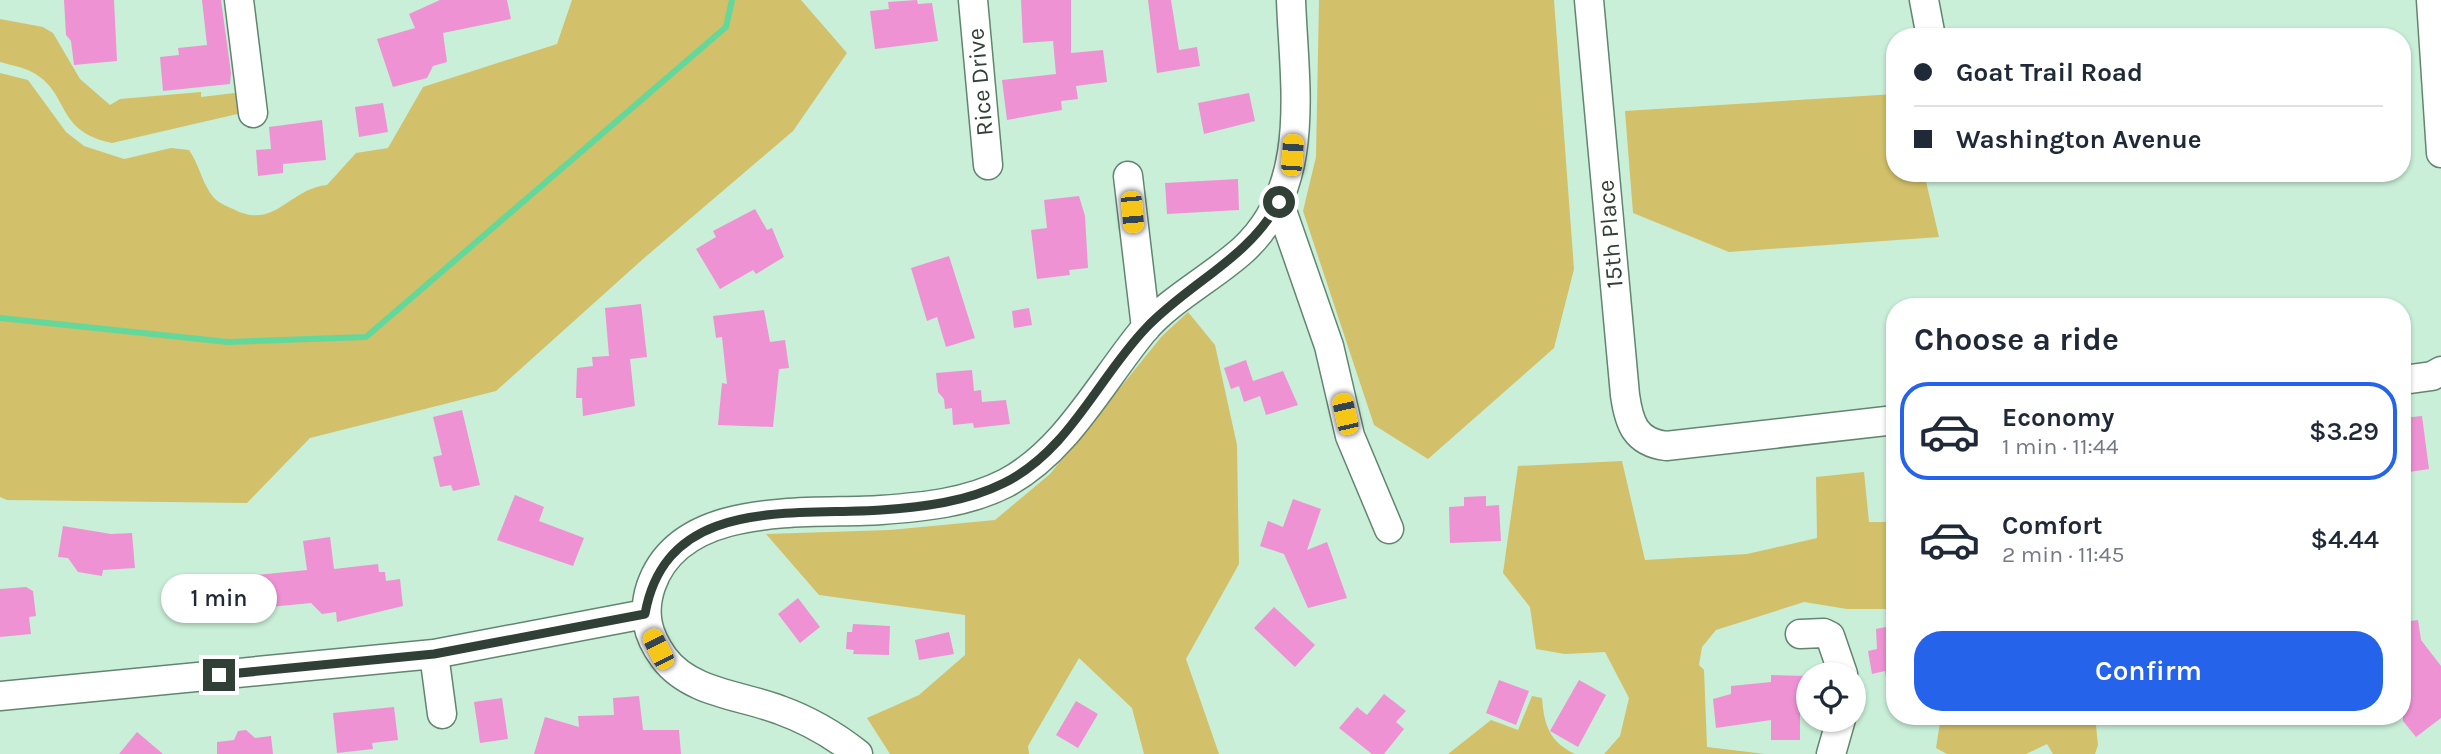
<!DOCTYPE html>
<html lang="en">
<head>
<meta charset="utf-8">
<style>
  :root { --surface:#fff; --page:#f2f2f3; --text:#1f2937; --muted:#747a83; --line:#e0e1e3; --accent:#2563eb }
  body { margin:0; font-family:Karla,sans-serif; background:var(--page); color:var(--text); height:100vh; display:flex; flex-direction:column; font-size:26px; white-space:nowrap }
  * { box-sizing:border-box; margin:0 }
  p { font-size:23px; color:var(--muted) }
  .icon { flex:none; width:38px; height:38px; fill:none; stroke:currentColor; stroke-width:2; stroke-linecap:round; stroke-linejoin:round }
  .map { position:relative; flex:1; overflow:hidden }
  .side { position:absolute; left:1886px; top:298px; width:525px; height:427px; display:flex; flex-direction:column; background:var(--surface); border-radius:28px; box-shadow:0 2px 5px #0004 }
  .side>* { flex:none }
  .guide { position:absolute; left:1886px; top:28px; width:525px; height:154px; border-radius:28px; box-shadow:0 2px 5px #0004; display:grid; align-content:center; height:154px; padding:0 28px; background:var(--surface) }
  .tools { position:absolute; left:1796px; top:662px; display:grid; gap:14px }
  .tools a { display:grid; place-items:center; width:70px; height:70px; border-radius:50%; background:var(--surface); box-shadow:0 2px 5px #0004; font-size:35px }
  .end { position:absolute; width:32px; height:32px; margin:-16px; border:9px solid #314037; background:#fff; box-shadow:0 0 0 4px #fff }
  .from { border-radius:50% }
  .bubble { position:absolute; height:49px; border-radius:24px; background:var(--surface); box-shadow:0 2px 5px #0004; font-size:23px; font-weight:600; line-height:49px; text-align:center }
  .car { position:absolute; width:21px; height:42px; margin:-21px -10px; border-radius:9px; box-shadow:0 0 5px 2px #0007; background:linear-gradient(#f5c518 24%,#345 0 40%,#f5c518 0 76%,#345 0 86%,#f5c518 0) }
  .guide b { display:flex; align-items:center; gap:24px; height:66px; font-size:26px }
  .guide b+b { border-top:2px solid var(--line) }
  .guide i { width:18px; height:18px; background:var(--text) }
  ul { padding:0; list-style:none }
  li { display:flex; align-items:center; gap:21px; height:98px; margin:0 14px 10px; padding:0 14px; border:4px solid transparent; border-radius:28px }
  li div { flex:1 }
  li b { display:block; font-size:26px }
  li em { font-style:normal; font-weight:600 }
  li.on { border-color:var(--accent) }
  li>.icon { width:63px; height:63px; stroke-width:1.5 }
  h2 { padding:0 28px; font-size:32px; line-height:84px }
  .button { display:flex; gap:14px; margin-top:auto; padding:14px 28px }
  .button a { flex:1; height:80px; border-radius:28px; background:var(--accent); color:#fff; font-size:28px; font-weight:600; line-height:80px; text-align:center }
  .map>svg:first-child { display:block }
  .green { fill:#d2c06a }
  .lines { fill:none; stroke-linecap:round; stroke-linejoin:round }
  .stream { stroke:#64d79b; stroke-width:6 }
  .building { fill:#ee92d4 }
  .minor-casing { stroke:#628570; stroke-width:31 }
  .minor { stroke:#fff; stroke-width:28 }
  .route { stroke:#314037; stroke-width:9 }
  .labels { text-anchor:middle; stroke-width:5; stroke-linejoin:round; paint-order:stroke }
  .street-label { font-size:24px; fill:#314037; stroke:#fff }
</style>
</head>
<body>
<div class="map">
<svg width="2441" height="754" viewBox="0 0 2441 754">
  <rect width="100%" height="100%" fill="#c9efd8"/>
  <path class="green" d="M 572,0 L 801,0 L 847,53 L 793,131 L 643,259 L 496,391 L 310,438 L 247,503 L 7,500 L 0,497 L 0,73 L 28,80 L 66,132 L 84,146 L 124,159 L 171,148 L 189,150 C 200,166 202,184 214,198 C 219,203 226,206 233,209 C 275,231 288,189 327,185 L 356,153 L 388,148 L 423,87 L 557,44 Z
    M 1319,0 L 1554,0 L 1574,269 L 1554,348 L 1428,459 L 1374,425 L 1303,211 L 1316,157 Z
    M 0,19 L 43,27 L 53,33 L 80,79 L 110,105 L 120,99 L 201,92 L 201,97 L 243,92 L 246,112 L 112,143 C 54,131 71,93 32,72 C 23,67 10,65 0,62 Z
    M 1895,94 L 1895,173 L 1924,173 L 1939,237 L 1729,252 L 1633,213 L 1625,111 Z
    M 1188,312 L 1215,345 L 1237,445 L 1239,564 L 1186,659 L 1219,754 L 1144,754 L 1132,708 L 1079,658 L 1028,746 L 1029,754 L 890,754 L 867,718 L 919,695 L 965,655 L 965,615 L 819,595 L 766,534 L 890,530 L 995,520 L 1050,474 L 1162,336 Z
    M 1622,461 L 1645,560 L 1747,554 L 1817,538 L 1816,477 L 1864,472 L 1869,522 L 1895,522 L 1895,609 L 1847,609 L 1804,602 L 1716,630 L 1702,647 L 1699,665 L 1704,670 L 1707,747 L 1765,754 L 1604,754 L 1620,736 L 1629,698 L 1605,652 L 1565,654 L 1536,649 L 1530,607 L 1503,573 L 1518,466 Z
    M 1532,696 L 1542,698 C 1544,726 1550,742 1575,754 L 1448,754 L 1491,720 L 1518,730 Z
    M 1941,716 L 2095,716 L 2098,745 L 2095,754 L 2053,754 L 2047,744 L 2026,754 L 1947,754 L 1936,748 Z"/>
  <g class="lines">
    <path class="stream" d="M 0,318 L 228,342 L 366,337 L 726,27 L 732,0"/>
  </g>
  <path class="building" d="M 64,0 L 114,0 L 117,61 L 74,65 L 71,41 L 66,35 Z
    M 202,0 L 221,0 L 231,73 L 230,84 L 163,91 L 160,57 L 179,55 L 178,48 L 207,45 Z
    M 440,0 L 507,0 L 511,19 L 443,33 L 447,62 L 433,66 L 427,78 L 393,87 L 377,39 L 415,28 L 409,14 Z
    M 917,0 L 918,4 L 932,3 L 938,41 L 875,49 L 870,11 L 889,9 L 888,2 Z
    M 1021,0 L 1071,0 L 1071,53 L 1103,50 L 1107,82 L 1076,86 L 1078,99 L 1061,101 L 1062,110 L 1007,120 L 1002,80 L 1056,74 L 1053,41 L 1023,43 Z
    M 1148,0 L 1171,0 L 1179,50 L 1197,47 L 1200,66 L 1157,73 Z
    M 1249,93 L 1255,121 L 1204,134 L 1198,103 Z
    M 383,103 L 388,132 L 359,137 L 355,107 Z
    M 322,120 L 326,160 L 283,164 L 283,173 L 258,176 L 256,150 L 271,149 L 269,127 Z
    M 1238,179 L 1239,210 L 1167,214 L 1165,183 Z
    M 1079,196 L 1085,216 L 1088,268 L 1069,270 L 1070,275 L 1037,279 L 1031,230 L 1047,228 L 1044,200 Z
    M 755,209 L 767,230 L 772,228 L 784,257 L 756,274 L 753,270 L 720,289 L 696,249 L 716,237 L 713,231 Z
    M 949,256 L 975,338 L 946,347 L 937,317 L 927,321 L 911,268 Z
    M 641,304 L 647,357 L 630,359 L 635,406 L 583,416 L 582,398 L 576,398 L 577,368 L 593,366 L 592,357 L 609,356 L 605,308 Z
    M 1029,308 L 1032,325 L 1014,328 L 1012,311 Z
    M 764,310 L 770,342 L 785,340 L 789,368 L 779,369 L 773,427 L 718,425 L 722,383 L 727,384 L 722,337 L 716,338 L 713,316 Z
    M 1246,360 L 1253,381 L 1283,371 L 1298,405 L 1266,415 L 1260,396 L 1244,402 L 1239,386 L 1231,389 L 1224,368 Z
    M 972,370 L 974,391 L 981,390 L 982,402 L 1006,400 L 1010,424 L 974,428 L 973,423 L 953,425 L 952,408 L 945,409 L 944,399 L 938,392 L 936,373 Z
    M 462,410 L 480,485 L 453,491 L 451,485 L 440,487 L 433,457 L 442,455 L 433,417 Z
    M 2422,416 L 2429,469 L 2403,473 L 2403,418 Z
    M 515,495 L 544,507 L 539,521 L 584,538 L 573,566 L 497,540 Z
    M 1486,496 L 1486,506 L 1499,505 L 1501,541 L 1450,543 L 1449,507 L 1464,506 L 1464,497 Z
    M 1293,499 L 1321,509 L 1307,550 L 1327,542 L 1347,598 L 1308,608 L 1284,554 L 1260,546 L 1268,521 L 1283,527 Z
    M 63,526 L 111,534 L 132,533 L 135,568 L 103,570 L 102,576 L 78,572 L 68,558 L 58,557 Z
    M 330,537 L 334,569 L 378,564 L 379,572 L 385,572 L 386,581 L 400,579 L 403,606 L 337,622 L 336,612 L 322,614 L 311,603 L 240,610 L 240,606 L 229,607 L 227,587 L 238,586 L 237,577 L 307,570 L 303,541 Z
    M 26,587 L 33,591 L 36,616 L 29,617 L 31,634 L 0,637 L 0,589 Z
    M 798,598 L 820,627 L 800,643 L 778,614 Z
    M 1274,607 L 1315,645 L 1295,667 L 1254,628 Z
    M 2418,620 L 2421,640 L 2441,666 L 2441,718 L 2416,737 L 2403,721 L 2403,622 Z
    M 853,624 L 890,626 L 889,655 L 853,654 L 854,650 L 846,649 L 847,632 L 852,632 Z
    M 1895,625 L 1895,682 L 1887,683 L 1885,671 L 1872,674 L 1868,651 L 1877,649 L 1876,629 Z
    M 949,632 L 954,654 L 919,660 L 915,640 Z
    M 1771,675 L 1808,676 L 1808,700 L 1806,707 L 1800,707 L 1800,740 L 1771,740 L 1771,720 L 1716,728 L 1713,699 L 1731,694 L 1731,686 L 1771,682 Z
    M 1499,680 L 1529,691 L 1516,725 L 1486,713 Z
    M 1579,680 L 1606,695 L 1578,747 L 1550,731 Z
    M 1384,694 L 1406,711 L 1396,722 L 1404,729 L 1384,754 L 1372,754 L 1339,728 L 1357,707 L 1367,715 Z
    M 639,696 L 643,730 L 679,730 L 681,754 L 534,754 L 545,717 L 579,727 L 578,716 L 614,715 L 613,698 Z
    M 502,698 L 508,739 L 480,743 L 474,702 Z
    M 1076,701 L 1098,714 L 1078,748 L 1056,735 Z
    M 394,707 L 398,740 L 372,743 L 373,749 L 337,753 L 333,713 Z
    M 246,730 L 255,738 L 271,736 L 273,754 L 217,754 L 217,742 L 234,740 L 238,731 Z
    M 137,732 L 163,754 L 119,754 Z"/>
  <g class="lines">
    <defs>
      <path id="minor" d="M 239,0 L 253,113
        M 973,0 L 988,165
        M 1589,0 L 1625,395 C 1629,423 1635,442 1666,446 L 1895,420
        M 1924,0 L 1931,37
        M 2431,0 L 2441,153
        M 1128,176 L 1146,328
        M 1279,202 L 1329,346 L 1350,436 L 1389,529
        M 2403,380 L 2432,376 L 2441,371
        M 1800,634 L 1824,633 L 1830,636 L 1843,674
        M 434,654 L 442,714
        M 0,696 L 434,654 L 645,614
        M 858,754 C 834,735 808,720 780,710 C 741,695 690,693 664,658 C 647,635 642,613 651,586 C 681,499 809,515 881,510 C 923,507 967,503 1006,483 C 1066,451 1101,382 1143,331 C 1170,299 1212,278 1243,250 C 1313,186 1294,85 1291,0
        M 1831,754 L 1841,719"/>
    </defs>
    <use href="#minor" class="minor-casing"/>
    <use href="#minor" class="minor"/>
  </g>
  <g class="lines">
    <path class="route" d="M 219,675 L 434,654 L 645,614 C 666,496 791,516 881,510 C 923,507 966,502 1004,483 C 1069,451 1098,378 1146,328 C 1190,282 1248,259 1279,202"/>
  </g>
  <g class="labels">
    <g class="street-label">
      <text transform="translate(980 82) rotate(-95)" y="8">Rice Drive</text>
      <text transform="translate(1610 234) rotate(-95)" y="8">15th Place</text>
    </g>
  </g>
</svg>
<div class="tools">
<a><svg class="icon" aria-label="locate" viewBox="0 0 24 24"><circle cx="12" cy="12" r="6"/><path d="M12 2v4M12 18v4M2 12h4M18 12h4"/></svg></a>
</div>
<i class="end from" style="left:1279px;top:202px"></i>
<i class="end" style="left:219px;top:675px"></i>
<div class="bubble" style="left:161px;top:574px;width:116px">1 min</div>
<i class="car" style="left:1292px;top:155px;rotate:4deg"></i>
<i class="car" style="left:1132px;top:212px;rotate:175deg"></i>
<i class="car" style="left:1345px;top:414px;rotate:347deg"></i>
<i class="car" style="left:658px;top:649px;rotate:333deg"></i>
<div class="guide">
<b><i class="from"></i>Goat Trail Road</b>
<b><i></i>Washington Avenue</b>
</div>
<section class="side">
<h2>Choose a ride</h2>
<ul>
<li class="on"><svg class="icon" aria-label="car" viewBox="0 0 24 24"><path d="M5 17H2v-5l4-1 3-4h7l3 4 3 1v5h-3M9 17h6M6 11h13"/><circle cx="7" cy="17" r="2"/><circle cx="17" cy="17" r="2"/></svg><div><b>Economy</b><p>1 min · 11:44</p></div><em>$3.29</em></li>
<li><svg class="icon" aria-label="car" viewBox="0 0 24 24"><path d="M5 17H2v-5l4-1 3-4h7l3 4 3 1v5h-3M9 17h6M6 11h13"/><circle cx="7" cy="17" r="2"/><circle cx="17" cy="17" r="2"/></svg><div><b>Comfort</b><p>2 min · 11:45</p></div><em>$4.44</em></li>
</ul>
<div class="button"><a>Confirm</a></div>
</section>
</div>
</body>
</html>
